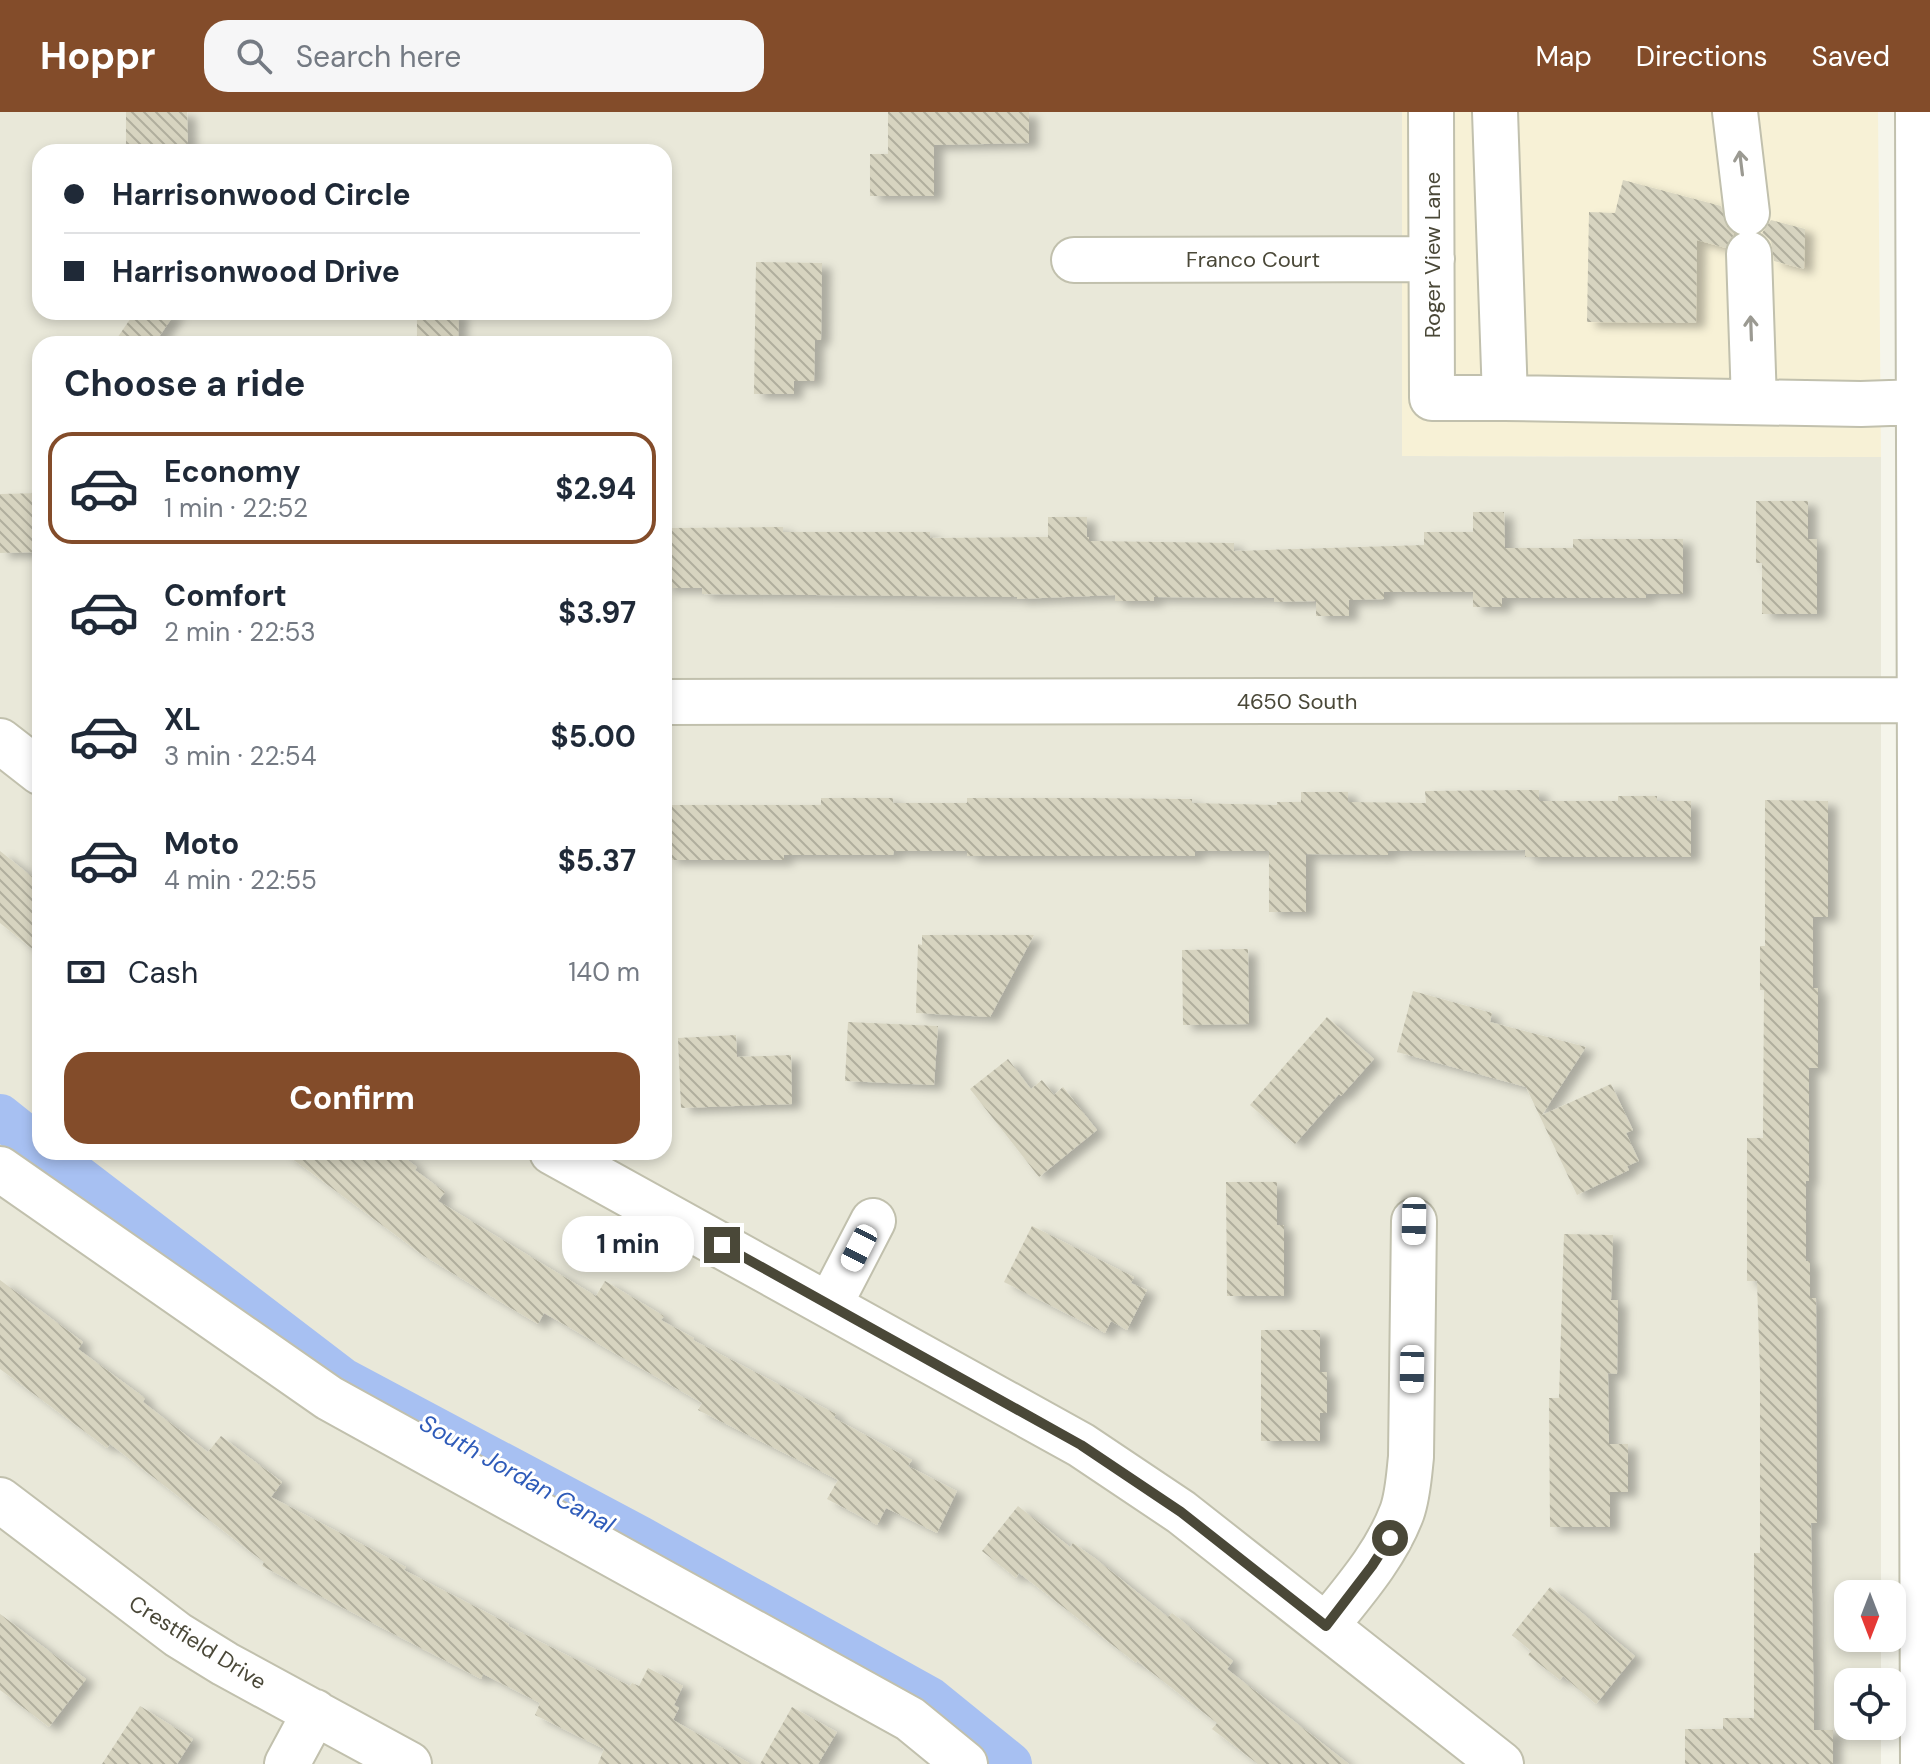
<!DOCTYPE html>
<html lang="en">
<head>
<meta charset="utf-8">
<style>
  :root { --surface:#fff; --page:#f6f6f7; --text:#1f2937; --muted:#747a83; --line:#e0e1e3; --accent:#834c2a }
  body { margin:0; font-family:"DM Sans",sans-serif; background:var(--page); color:var(--text); height:100vh; display:flex; flex-direction:column; font-size:30px; white-space:nowrap }
  * { box-sizing:border-box; margin:0 }
  p { font-size:26px; color:var(--muted) }
  .icon { flex:none; width:44px; height:44px; fill:none; stroke:currentColor; stroke-width:2; stroke-linecap:round; stroke-linejoin:round }
  .map { position:relative; flex:1; overflow:hidden }
  .side { position:absolute; left:32px; top:224px; width:640px; height:824px; display:flex; flex-direction:column; background:var(--surface); border-radius:24px; box-shadow:0 4px 12px #0003 }
  .side>* { flex:none }
  .guide { position:absolute; left:32px; top:32px; width:640px; height:176px; border-radius:24px; box-shadow:0 4px 12px #0003; display:grid; align-content:center; height:176px; padding:0 32px; background:var(--surface) }
  .needle { width:52px; rotate:180deg }
  .controls { position:absolute; left:1834px; top:1468px; display:grid; gap:16px }
  .controls a { display:grid; place-items:center; width:72px; height:72px; border-radius:16px; background:var(--surface); box-shadow:0 4px 12px #0003; font-size:40px }
  .end { position:absolute; width:36px; height:36px; margin:-18px; border:10px solid #4a4838; background:#fff; box-shadow:0 0 0 4px #fff }
  .from { border-radius:50% }
  .bubble { position:absolute; height:56px; border-radius:24px; background:var(--surface); box-shadow:0 4px 12px #0003; font-size:26px; font-weight:700; line-height:56px; text-align:center }
  .car { position:absolute; width:24px; height:48px; margin:-24px -12px; border-radius:10px; box-shadow:0 0 6px 2px #0007; background:linear-gradient(#fff 24%,#345 0 40%,#fff 0 76%,#345 0 86%,#fff 0) }
  .guide b { display:flex; align-items:center; gap:28px; height:76px; font-size:30px }
  .guide b+b { border-top:2px solid var(--line) }
  .guide i { width:20px; height:20px; background:var(--text) }
  ul { padding:0; list-style:none }
  li { display:flex; align-items:center; gap:24px; height:112px; margin:0 16px 12px; padding:0 16px; border:4px solid transparent; border-radius:24px }
  li div { flex:1 }
  li b { display:block; font-size:30px }
  li em { font-style:normal; font-weight:700 }
  li.on { border-color:var(--accent) }
  li>.icon { width:72px; height:72px; stroke-width:1.5 }
  h2 { padding:0 32px; font-size:36px; line-height:96px }
  .pay { display:flex; align-items:center; gap:20px; height:88px; padding:0 32px; font-size:30px }
  .pay p { margin-inline-start:auto }
  .action { display:flex; gap:16px; margin-top:auto; padding:16px 32px }
  .action a { flex:1; height:92px; border-radius:24px; background:var(--accent); color:#fff; font-size:32px; font-weight:700; line-height:92px; text-align:center }
  header { display:flex; align-items:center; gap:48px; box-sizing:border-box; height:112px; padding:0 40px; background:var(--accent); color:#fff }
  header strong { font-size:38px }
  nav { display:flex; gap:44px; margin-inline-start:auto; font-size:28px }
  .search { width:560px; height:72px; background:var(--page); display:flex; align-items:center; gap:20px; box-sizing:border-box; padding:0 28px; border-radius:24px; color:var(--muted); font-size:30px }
  .map>svg:first-child { display:block }
  .residential { fill:#e9e8d9; fill-rule:evenodd }
  .commercial { fill:#f7f1d6 }
  .lines { fill:none; stroke-linecap:round; stroke-linejoin:round }
  .canal { stroke:#a7c0f2; stroke-width:44 }
  .building { fill:url(#building-back-hatch); filter:url(#shadow) }
  .minor-casing { stroke:#c1c0ad; stroke-width:48 }
  .minor { stroke:#fff; stroke-width:44 }
  .oneway { stroke:#9b9a92 }
  .route { stroke:#4a4838; stroke-width:10 }
  .labels { text-anchor:middle; stroke-width:6; stroke-linejoin:round; paint-order:stroke }
  .street-label { font-size:22px; fill:#4a4838; stroke:#fff }
  .water-label { font-size:24px; font-style:italic; fill:#2e5bb9; stroke:#fff }
</style>
</head>
<body>
<header>
<strong>Hoppr</strong>
<div class="search"><svg class="icon" aria-label="search" viewBox="0 0 24 24"><circle cx="10" cy="10" r="6"/><path d="M15 15l6 6"/></svg>Search here</div>
<nav><a>Map</a><a>Directions</a><a>Saved</a></nav>
</header>
<div class="map">
<svg width="1930" height="1652" viewBox="0 0 1930 1652">
  <defs>
    <pattern id="building-back-hatch" width="6" height="6" patternUnits="userSpaceOnUse" patternTransform="scale(2)"><rect width="6" height="6" fill="#d7d4c0"/><path d="M-1 5l2 2M0 0l6 6M5-1l2 2" fill="none" stroke="#b0ae9d"/></pattern>
    <filter id="shadow"><feDropShadow dx="9" dy="5" stdDeviation="4" flood-color="#0004"/></filter>
  </defs>
  <rect width="100%" height="100%" fill="#f5f5eb"/>
  <path class="residential" d="M 0,0 L 1402,0 L 1403,344 L 1881,345 L 1881,1482 L 1848,1482 L 1848,1526 L 1881,1526 L 1881,1570 L 1848,1570 L 1848,1614 L 1881,1614 L 1881,1652 L 0,1652 ZM 40,40 L 664,40 L 664,200 L 40,200 ZM 40,232 L 664,232 L 664,1040 L 40,1040 Z"/>
  <path class="commercial" d="M 1402,0 L 1878,0 L 1881,345 L 1402,344 Z"/>
  <g class="lines">
    <path class="canal" d="M 0,1004 L 40,1036
      M 45,1040 L 343,1268 L 640,1426 L 930,1587 L 1010,1652"/>
  </g>
  <path class="building" d="M 126,0 L 187,0 L 188,35 L 126,35 Z
    M 888,0 L 1029,0 L 1029,31 L 934,33 L 934,84 L 870,84 L 870,42 L 888,42 Z
    M 1623,68 L 1721,94 L 1727,115 L 1734,122 L 1726,136 L 1697,128 L 1696,211 L 1587,210 L 1589,100 L 1615,101 Z
    M 1771,108 L 1805,117 L 1804,157 L 1774,149 L 1771,129 L 1762,121 Z
    M 756,150 L 822,151 L 821,228 L 815,228 L 814,269 L 794,269 L 794,282 L 754,282 Z
    M 135,200 L 176,200 L 154,232 L 113,232 Z
    M 417,200 L 459,200 L 458,232 L 417,232 Z
    M 40,381 L 40,440 L 0,441 L 0,382 Z
    M 1756,389 L 1808,389 L 1808,427 L 1817,427 L 1817,502 L 1762,502 L 1762,451 L 1756,451 Z
    M 1473,400 L 1504,400 L 1505,436 L 1573,436 L 1573,427 L 1683,427 L 1683,482 L 1646,482 L 1646,486 L 1502,486 L 1502,495 L 1473,495 L 1473,480 L 1384,480 L 1384,487 L 1349,488 L 1349,504 L 1316,504 L 1316,489 L 1274,490 L 1274,486 L 1154,485 L 1154,489 L 1115,489 L 1115,483 L 1017,487 L 1017,485 L 702,482 L 702,476 L 664,476 L 664,416 L 783,415 L 783,420 L 930,420 L 930,426 L 1048,425 L 1048,405 L 1087,405 L 1087,425 L 1089,425 L 1089,429 L 1234,431 L 1234,439 L 1424,433 L 1424,420 L 1473,420 Z
    M 1539,678 L 1539,689 L 1618,689 L 1618,684 L 1657,684 L 1657,689 L 1691,689 L 1691,745 L 1525,745 L 1525,738 L 1388,739 L 1388,743 L 1306,742 L 1306,800 L 1269,800 L 1269,739 L 1195,739 L 1195,744 L 967,744 L 967,739 L 894,739 L 893,743 L 784,743 L 784,748 L 668,748 L 668,693 L 821,693 L 821,686 L 893,686 L 893,691 L 967,691 L 967,686 L 1089,686 L 1192,687 L 1192,691 L 1277,693 L 1277,690 L 1301,690 L 1301,680 L 1348,680 L 1348,690 L 1426,691 L 1425,679 Z
    M 1765,688 L 1828,689 L 1828,805 L 1813,805 L 1813,876 L 1818,876 L 1818,956 L 1809,956 L 1809,1069 L 1806,1069 L 1806,1149 L 1810,1149 L 1810,1186 L 1816,1186 L 1817,1411 L 1811,1411 L 1814,1618 L 1833,1618 L 1833,1652 L 1685,1652 L 1685,1617 L 1723,1617 L 1723,1606 L 1754,1606 L 1754,1441 L 1760,1441 L 1760,1260 L 1757,1169 L 1747,1169 L 1747,1026 L 1763,1026 L 1764,878 L 1760,878 L 1760,834 L 1765,834 Z
    M 0,739 L 40,771 L 40,843 L 0,811 Z
    M 922,823 L 1034,823 L 990,905 L 916,901 L 918,832 L 922,833 Z
    M 1248,837 L 1249,912 L 1183,913 L 1182,838 Z
    M 1413,879 L 1492,901 L 1490,910 L 1586,935 L 1542,1003 L 1611,972 L 1633,1018 L 1626,1021 L 1639,1049 L 1627,1054 L 1629,1058 L 1577,1083 L 1526,975 L 1397,940 Z
    M 1327,905 L 1374,947 L 1341,984 L 1339,982 L 1295,1032 L 1250,993 Z
    M 848,910 L 938,914 L 934,973 L 845,969 Z
    M 736,923 L 737,945 L 791,943 L 792,992 L 681,996 L 678,926 Z
    M 1008,947 L 1031,977 L 1042,968 L 1054,983 L 1063,975 L 1097,1018 L 1039,1065 L 970,977 Z
    M 283,1040 L 397,1040 L 417,1055 L 415,1058 L 445,1080 L 438,1089 L 596,1184 L 605,1169 L 664,1204 L 661,1208 L 694,1226 L 693,1228 L 836,1302 L 834,1306 L 912,1348 L 908,1354 L 957,1379 L 937,1421 L 886,1396 L 877,1413 L 827,1387 L 838,1368 L 698,1298 L 702,1291 L 544,1201 L 538,1212 L 509,1195 L 424,1144 Z
    M 1226,1070 L 1277,1070 L 1277,1113 L 1284,1113 L 1284,1184 L 1227,1184 Z
    M 1032,1114 L 1134,1165 L 1131,1171 L 1147,1178 L 1127,1218 L 1111,1209 L 1105,1221 L 1004,1170 Z
    M 1564,1122 L 1613,1123 L 1611,1188 L 1618,1188 L 1617,1262 L 1608,1261 L 1609,1332 L 1628,1332 L 1628,1380 L 1610,1380 L 1610,1415 L 1550,1415 L 1549,1286 L 1559,1286 Z
    M 0,1168 L 83,1230 L 78,1237 L 145,1286 L 143,1290 L 208,1340 L 221,1324 L 282,1370 L 271,1385 L 406,1455 L 404,1458 L 509,1512 L 508,1514 L 630,1574 L 632,1571 L 639,1574 L 648,1556 L 683,1574 L 674,1593 L 679,1596 L 673,1608 L 751,1652 L 598,1652 L 604,1637 L 535,1603 L 540,1591 L 483,1562 L 481,1567 L 262,1454 L 264,1450 L 110,1332 L 107,1336 L 0,1257 Z
    M 1261,1218 L 1320,1218 L 1320,1260 L 1327,1260 L 1327,1301 L 1320,1301 L 1320,1329 L 1261,1329 Z
    M 1018,1394 L 1070,1435 L 1073,1431 L 1096,1447 L 1168,1505 L 1172,1501 L 1233,1549 L 1227,1557 L 1349,1652 L 1258,1652 L 1212,1617 L 1217,1611 L 1137,1549 L 1136,1551 L 1019,1461 L 1016,1466 L 982,1439 Z
    M 1550,1475 L 1635,1544 L 1596,1592 L 1563,1564 L 1560,1568 L 1528,1543 L 1531,1539 L 1512,1523 Z
    M 0,1502 L 86,1567 L 49,1615 L 0,1578 Z
    M 140,1594 L 193,1627 L 177,1652 L 102,1652 Z
    M 792,1595 L 837,1620 L 818,1652 L 760,1652 Z"/>
  <g class="lines">
    <defs>
      <path id="minor" d="M 1431,0 L 1432,286 L 1505,286
        M 1495,0 L 1505,286 L 1861,292 L 1919,290
        M 1735,0 L 1747,101
        M 1918,0 L 1923,1652
        M 1749,142 L 1754,290
        M 1074,148 L 1432,147
        M 664,590 L 1930,588
        M 0,629 L 40,660
        M 552,1040 L 1081,1333 L 1181,1400 L 1501,1652
        M 0,1057 L 329,1286 L 910,1607 L 965,1652
        M 830,1192 L 873,1109
        M 0,1388 L 178,1523 L 225,1552 L 409,1652
        M 1326,1514 C 1354,1479 1386,1443 1402,1400 C 1408,1383 1409,1363 1411,1345 L 1414,1109
        M 287,1652 L 315,1600"/>
    </defs>
    <use href="#minor" class="minor-casing"/>
    <use href="#minor" class="minor"/>
  </g>
  <defs><path id="oneway-shaft" d="M-6 0H5M1.5-3L5.5 0L1.5 3" fill="none" stroke-width="1.6" stroke-linecap="round" stroke-linejoin="round" transform="scale(2)"/></defs>
  <g class="oneway">
    <use href="#oneway-shaft" transform="translate(1741 51) rotate(-97)"/>
    <use href="#oneway-shaft" transform="translate(1751 216) rotate(-92)"/>
  </g>
  <g class="lines">
    <path class="route" d="M 722,1133 L 1081,1333 L 1181,1400 L 1326,1514 L 1372,1454 L 1390,1426"/>
  </g>
  <g class="labels">
    <g class="street-label">
      <text transform="translate(1432 143) rotate(-90)" y="8">Roger View Lane</text>
      <text x="1253" y="155">Franco Court</text>
      <text x="1297" y="597">4650 South</text>
      <text transform="translate(198 1530) rotate(32)" y="8">Crestfield Drive</text>
    </g>
    <g class="water-label">
      <text transform="translate(517 1362) rotate(29)" y="8">South Jordan Canal</text>
    </g>
  </g>
</svg>
<div class="controls">
<a><svg class="needle" viewBox="-14 -14 28 28"><path d="M0-13l5 13h-10z" fill="#e53935"/><path d="M0 13l5-13h-10z" fill="#747a83"/></svg></a>
<a><svg class="icon" aria-label="locate" viewBox="0 0 24 24"><circle cx="12" cy="12" r="6"/><path d="M12 2v4M12 18v4M2 12h4M18 12h4"/></svg></a>
</div>
<i class="end from" style="left:1390px;top:1426px"></i>
<i class="end" style="left:722px;top:1133px"></i>
<div class="bubble" style="left:562px;top:1104px;width:132px">1 min</div>
<i class="car" style="left:1414px;top:1109px;rotate:181deg"></i>
<i class="car" style="left:859px;top:1136px;rotate:207deg"></i>
<i class="car" style="left:1412px;top:1257px;rotate:181deg"></i>
<div class="guide">
<b><i class="from"></i>Harrisonwood Circle</b>
<b><i></i>Harrisonwood Drive</b>
</div>
<section class="side">
<h2>Choose a ride</h2>
<ul>
<li class="on"><svg class="icon" aria-label="car" viewBox="0 0 24 24"><path d="M5 17H2v-5l4-1 3-4h7l3 4 3 1v5h-3M9 17h6M6 11h13"/><circle cx="7" cy="17" r="2"/><circle cx="17" cy="17" r="2"/></svg><div><b>Economy</b><p>1 min · 22:52</p></div><em>$2.94</em></li>
<li><svg class="icon" aria-label="car" viewBox="0 0 24 24"><path d="M5 17H2v-5l4-1 3-4h7l3 4 3 1v5h-3M9 17h6M6 11h13"/><circle cx="7" cy="17" r="2"/><circle cx="17" cy="17" r="2"/></svg><div><b>Comfort</b><p>2 min · 22:53</p></div><em>$3.97</em></li>
<li><svg class="icon" aria-label="car" viewBox="0 0 24 24"><path d="M5 17H2v-5l4-1 3-4h7l3 4 3 1v5h-3M9 17h6M6 11h13"/><circle cx="7" cy="17" r="2"/><circle cx="17" cy="17" r="2"/></svg><div><b>XL</b><p>3 min · 22:54</p></div><em>$5.00</em></li>
<li><svg class="icon" aria-label="car" viewBox="0 0 24 24"><path d="M5 17H2v-5l4-1 3-4h7l3 4 3 1v5h-3M9 17h6M6 11h13"/><circle cx="7" cy="17" r="2"/><circle cx="17" cy="17" r="2"/></svg><div><b>Moto</b><p>4 min · 22:55</p></div><em>$5.37</em></li>
</ul>
<div class="pay"><svg class="icon" aria-label="cash" viewBox="0 0 24 24"><path d="M3 7h18v10H3z"/><circle cx="12" cy="12" r="2"/></svg>Cash<p>140 m</p></div>
<div class="action"><a>Confirm</a></div>
</section>
</div>
</body>
</html>
